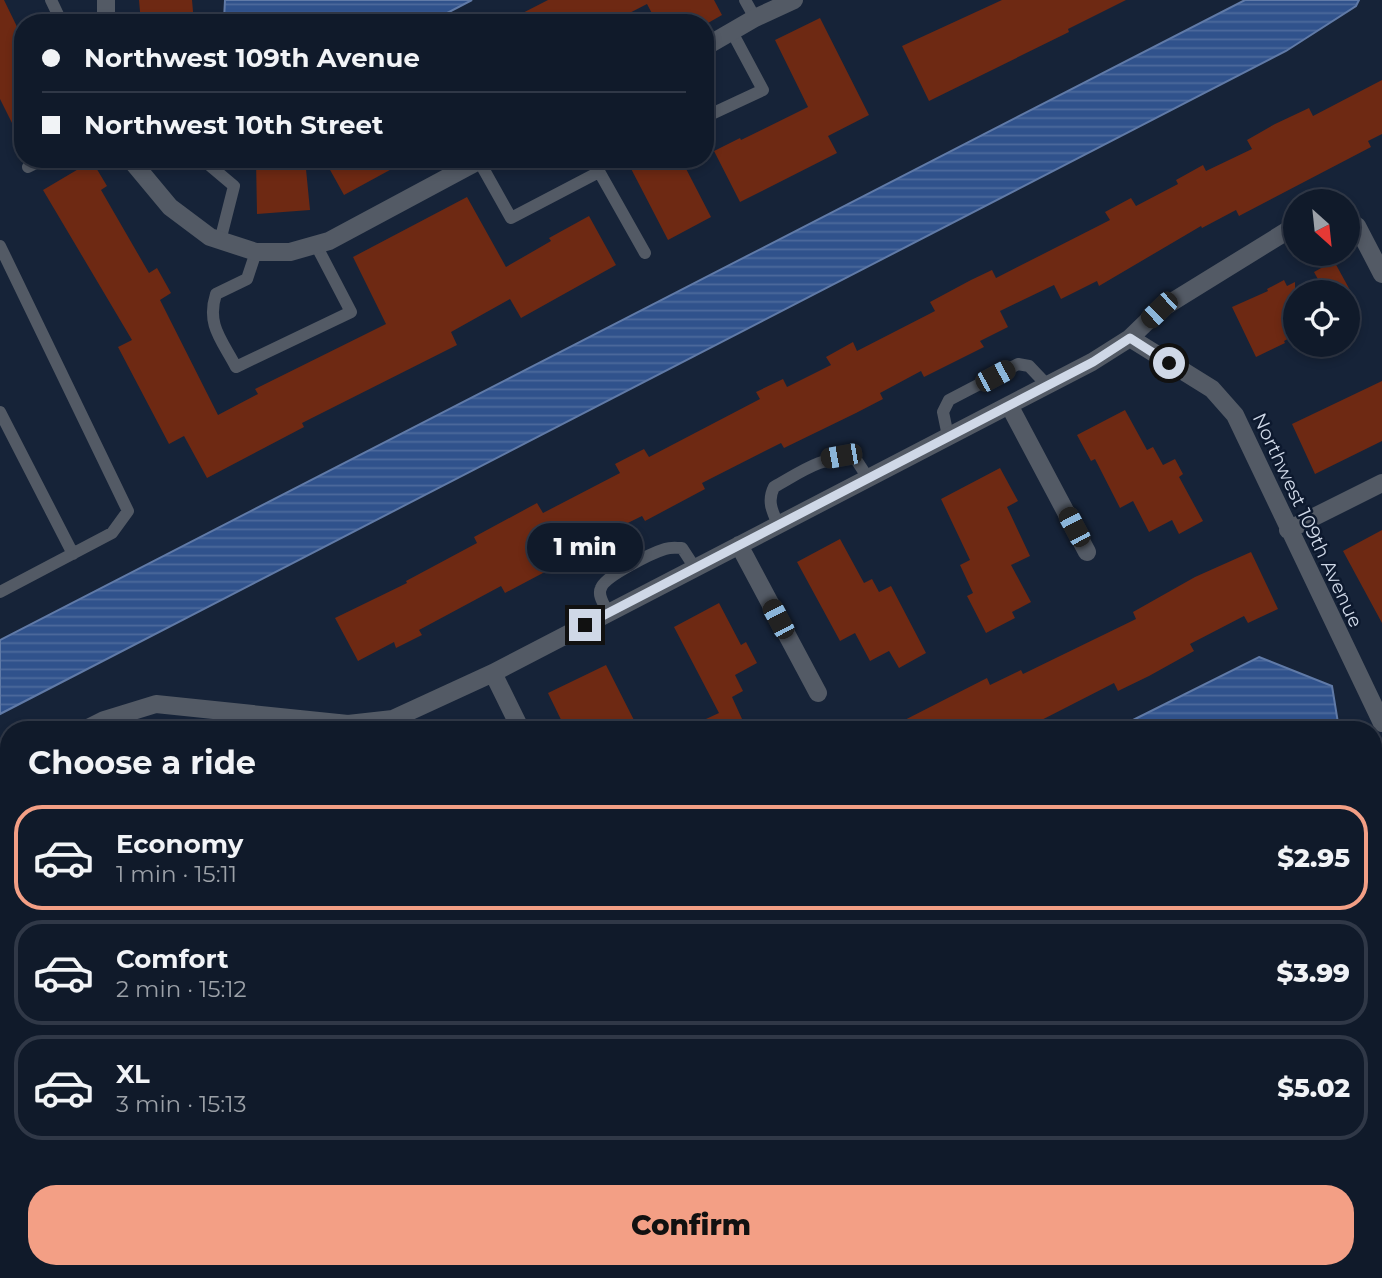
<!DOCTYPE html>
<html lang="en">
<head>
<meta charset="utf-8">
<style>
  :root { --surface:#101a2a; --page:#1e2736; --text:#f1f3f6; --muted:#9ca1a8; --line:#303847; --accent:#f39f85 }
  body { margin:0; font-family:Montserrat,sans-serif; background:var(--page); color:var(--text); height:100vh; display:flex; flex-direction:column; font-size:26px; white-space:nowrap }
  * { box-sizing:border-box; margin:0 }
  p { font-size:23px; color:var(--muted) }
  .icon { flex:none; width:38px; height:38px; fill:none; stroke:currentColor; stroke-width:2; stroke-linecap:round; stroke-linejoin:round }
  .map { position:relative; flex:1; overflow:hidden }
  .panel { position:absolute; left:0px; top:721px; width:1382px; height:558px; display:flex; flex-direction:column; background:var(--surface); border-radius:28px 28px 0 0; box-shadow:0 4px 10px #0003,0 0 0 2px var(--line) }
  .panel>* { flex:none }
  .guide { position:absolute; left:14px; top:14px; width:700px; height:154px; border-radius:28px; box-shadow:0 4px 10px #0003,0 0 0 2px var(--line); display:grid; align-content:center; height:154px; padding:0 28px; background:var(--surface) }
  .needle { width:46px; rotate:153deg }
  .controls { position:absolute; left:1283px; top:189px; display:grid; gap:14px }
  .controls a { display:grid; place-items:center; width:77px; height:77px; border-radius:50%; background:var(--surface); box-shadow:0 4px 10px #0003,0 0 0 2px var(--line); font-size:35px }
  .end { position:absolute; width:32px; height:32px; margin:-16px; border:9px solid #cfd8e7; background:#111; box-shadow:0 0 0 4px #111 }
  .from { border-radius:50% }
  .bubble { position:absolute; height:49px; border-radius:24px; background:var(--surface); box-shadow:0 4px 10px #0003,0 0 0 2px var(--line); font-size:23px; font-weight:800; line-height:49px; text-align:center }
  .car { position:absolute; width:21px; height:42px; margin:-21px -10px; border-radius:9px; box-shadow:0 0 5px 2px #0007; background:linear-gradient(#222 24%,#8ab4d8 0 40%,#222 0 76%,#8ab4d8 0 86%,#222 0) }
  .guide b { display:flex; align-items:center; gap:24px; height:66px; font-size:26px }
  .guide b+b { border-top:2px solid var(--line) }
  .guide i { width:18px; height:18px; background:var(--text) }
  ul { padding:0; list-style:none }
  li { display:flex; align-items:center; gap:21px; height:105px; margin:0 14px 10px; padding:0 14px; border:4px solid var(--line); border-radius:28px }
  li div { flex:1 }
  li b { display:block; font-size:26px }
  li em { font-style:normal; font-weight:800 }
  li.on { border-color:var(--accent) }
  li>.icon { width:63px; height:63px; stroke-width:1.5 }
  h2 { padding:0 28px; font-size:32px; line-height:84px }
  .cta { display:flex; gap:14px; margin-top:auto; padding:14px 28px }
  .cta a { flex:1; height:80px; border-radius:28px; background:var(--accent); color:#111; font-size:28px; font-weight:800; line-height:80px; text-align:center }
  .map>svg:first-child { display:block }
  .water { fill:url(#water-rules); stroke:#607aa7; stroke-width:2 }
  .building { fill:#6e2913 }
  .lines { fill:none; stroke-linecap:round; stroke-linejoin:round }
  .service { stroke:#535a65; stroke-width:12 }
  .minor { stroke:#535a65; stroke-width:18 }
  .route { stroke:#cfd8e7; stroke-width:9 }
  .labels { text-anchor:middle; stroke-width:5; stroke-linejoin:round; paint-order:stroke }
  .street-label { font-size:19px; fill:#cfd8e7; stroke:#0d192e }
</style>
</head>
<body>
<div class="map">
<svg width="1382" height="1278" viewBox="0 0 1382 1278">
  <defs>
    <pattern id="water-rules" width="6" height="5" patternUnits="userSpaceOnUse" patternTransform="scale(1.75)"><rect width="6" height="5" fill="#30528c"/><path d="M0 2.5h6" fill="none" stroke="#4d6a9c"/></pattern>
  </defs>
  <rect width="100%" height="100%" fill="#162338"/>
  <path class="water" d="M 225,0 L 472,0 L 428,23 L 226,23 L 224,20 Z
    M 1245,0 L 1359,0 L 1356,6 L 1286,51 L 0,714 L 0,640 Z
    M 1259,657 L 1332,686 L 1339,729 L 1113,730 Z
    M 793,1271 L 924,1271 L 924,1278 L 795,1278 Z"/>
  <path class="building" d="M 0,0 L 4,0 L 23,39 L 23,145 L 0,99 Z
    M 139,0 L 192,0 L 194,23 L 141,23 Z
    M 548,0 L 714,0 L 722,15 L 708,23 L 657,23 L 647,4 L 610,23 L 503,23 Z
    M 1002,0 L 1126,0 L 1068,29 L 1069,32 L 929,101 L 902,46 Z
    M 820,18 L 869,115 L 828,136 L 837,153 L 740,202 L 714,151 L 740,138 L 741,140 L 808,107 L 775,40 Z
    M 1382,80 L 1382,134 L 1368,141 L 1371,147 L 1239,216 L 1236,210 L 1202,228 L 1201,226 L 1099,286 L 1097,281 L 1061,299 L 1054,285 L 1000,311 L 1008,327 L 980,341 L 984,347 L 924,377 L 921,371 L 880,393 L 883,399 L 856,413 L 784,448 L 781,443 L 702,483 L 705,489 L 645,521 L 642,516 L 589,542 L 592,547 L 505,593 L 501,586 L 419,630 L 422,635 L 396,648 L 394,642 L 358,661 L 335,618 L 407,583 L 406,581 L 477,543 L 474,537 L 537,503 L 543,513 L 620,473 L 615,464 L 644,449 L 649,457 L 760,399 L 756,392 L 783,379 L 787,387 L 831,365 L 826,357 L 853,342 L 857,351 L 935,311 L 930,302 L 971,280 L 992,270 L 996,278 L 1110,220 L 1105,212 L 1131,198 L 1136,206 L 1178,184 L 1176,180 L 1203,165 L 1206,171 L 1252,149 L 1247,140 L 1275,124 L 1309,108 L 1313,116 Z
    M 256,159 L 305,159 L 310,210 L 257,214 Z
    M 324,159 L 410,159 L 344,195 Z
    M 626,159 L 681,159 L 711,217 L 668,240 Z
    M 92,161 L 107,186 L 101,190 L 149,273 L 157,268 L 171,293 L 160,300 L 218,415 L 258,394 L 255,389 L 386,324 L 353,257 L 467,197 L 506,267 L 551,241 L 549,238 L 589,216 L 616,265 L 521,318 L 510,299 L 451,332 L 457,345 L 302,423 L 304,427 L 207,478 L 184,436 L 169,444 L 118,347 L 132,340 L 43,190 Z
    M 1334,261 L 1351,292 L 1325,292 L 1314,272 Z
    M 1284,280 L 1287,286 L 1295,282 L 1295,335 L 1284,341 L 1285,343 L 1256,357 L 1232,307 L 1268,291 L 1267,289 Z
    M 1382,381 L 1382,441 L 1315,474 L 1292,424 Z
    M 1125,410 L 1147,450 L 1153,447 L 1163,465 L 1175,459 L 1183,474 L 1179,477 L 1203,521 L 1179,534 L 1172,520 L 1149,532 L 1133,501 L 1120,508 L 1095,459 L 1091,461 L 1077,435 Z
    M 1000,468 L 1018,501 L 1007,507 L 1030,556 L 1011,565 L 1031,602 L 1012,612 L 1015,618 L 986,633 L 967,596 L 973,593 L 960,565 L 970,560 L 941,499 Z
    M 1382,530 L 1382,623 L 1343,551 Z
    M 840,539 L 864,583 L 872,579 L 879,592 L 891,586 L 926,653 L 899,668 L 889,651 L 870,661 L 855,633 L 840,641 L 797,562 Z
    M 1251,552 L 1278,609 L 1248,623 L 1244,616 L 1190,644 L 1194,651 L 1149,676 L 1118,691 L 1114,683 L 1022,730 L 885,730 L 987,678 L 990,685 L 1021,670 L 1023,674 L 1136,619 L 1133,612 L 1195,577 Z
    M 719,603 L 741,645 L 746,642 L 757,663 L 735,675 L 743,691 L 732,697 L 747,730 L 682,730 L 719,713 L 674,627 Z
    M 606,665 L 639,730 L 566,730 L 548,693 Z"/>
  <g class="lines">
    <path class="service" d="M 51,0 L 62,23
      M 745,0 L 755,18
      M 705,117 L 763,90 L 732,32
      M 202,159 L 234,186 L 220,241
      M 592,159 L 645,253
      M 479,161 L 511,218 L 599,172
      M 133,165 L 184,159
      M 28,167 L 44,159
      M 0,246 L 128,511 L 112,533 L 0,592
      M 256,252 L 247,279 L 216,294 C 206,325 222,340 236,367 L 351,312 L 316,245
      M 0,412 L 73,554
      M 948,436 L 943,412 L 949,400 L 1018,364 L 1029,366 L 1047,385
      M 778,524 C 772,511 767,501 774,487 C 801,472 823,455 855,458 L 868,478
      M 608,613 C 605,605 597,596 601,588 C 605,576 652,553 665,549 C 671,547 676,548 682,548 L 695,568"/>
    <path class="minor" d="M 106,23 L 106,0
      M 705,47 L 755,18 L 794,0
      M 130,159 L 170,207 L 210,237 L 256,252 L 290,252 L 329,241 L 482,159
      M 1348,221 L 1357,226 L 1382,274
      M 1130,338 L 1212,389 L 1235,415 L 1382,723
      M 1009,405 L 1087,552
      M 1288,530 L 1382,483
      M 739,545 L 818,693
      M 493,673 L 521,730
      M 84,730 L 104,720 L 156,704 L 348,724 L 393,719 L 493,673 L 1092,362 L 1130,338 L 1159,310 L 1295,226
      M 0,770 L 9,765
      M 1374,1034 L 1382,1031
      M 0,1038 L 9,1062
      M 0,1119 L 9,1115
      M 83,1270 L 86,1278
      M 634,1270 L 635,1278
      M 1137,1278 L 1139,1270"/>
  </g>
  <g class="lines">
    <path class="route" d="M 585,625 L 1093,362 L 1130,338 L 1169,363"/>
  </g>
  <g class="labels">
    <g class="street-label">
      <text transform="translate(1308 520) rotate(65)" y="7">Northwest 109th Avenue</text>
    </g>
  </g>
</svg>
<div class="controls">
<a><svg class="needle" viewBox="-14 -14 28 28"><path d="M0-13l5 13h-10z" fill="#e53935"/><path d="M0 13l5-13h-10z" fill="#9ca1a8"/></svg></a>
<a><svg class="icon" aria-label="locate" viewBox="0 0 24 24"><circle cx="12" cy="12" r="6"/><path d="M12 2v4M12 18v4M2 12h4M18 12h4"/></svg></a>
</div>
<i class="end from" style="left:1169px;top:363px"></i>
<i class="end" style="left:585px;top:625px"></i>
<div class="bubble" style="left:527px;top:523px;width:116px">1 min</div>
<i class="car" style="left:1159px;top:310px;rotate:226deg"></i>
<i class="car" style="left:995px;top:376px;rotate:62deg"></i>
<i class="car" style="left:841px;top:456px;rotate:260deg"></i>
<i class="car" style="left:1074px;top:527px;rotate:332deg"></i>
<i class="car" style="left:778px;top:619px;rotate:332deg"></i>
<div class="guide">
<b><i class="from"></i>Northwest 109th Avenue</b>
<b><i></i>Northwest 10th Street</b>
</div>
<section class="panel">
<h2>Choose a ride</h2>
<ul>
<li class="on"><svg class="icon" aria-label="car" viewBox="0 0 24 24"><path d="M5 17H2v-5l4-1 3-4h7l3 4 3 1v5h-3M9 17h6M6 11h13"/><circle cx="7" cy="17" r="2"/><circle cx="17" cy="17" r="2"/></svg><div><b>Economy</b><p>1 min · 15:11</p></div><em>$2.95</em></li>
<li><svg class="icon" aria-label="car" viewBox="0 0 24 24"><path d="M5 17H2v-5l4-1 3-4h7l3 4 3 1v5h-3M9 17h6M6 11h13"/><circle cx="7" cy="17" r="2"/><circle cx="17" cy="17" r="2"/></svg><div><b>Comfort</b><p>2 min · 15:12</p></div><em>$3.99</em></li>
<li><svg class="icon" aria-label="car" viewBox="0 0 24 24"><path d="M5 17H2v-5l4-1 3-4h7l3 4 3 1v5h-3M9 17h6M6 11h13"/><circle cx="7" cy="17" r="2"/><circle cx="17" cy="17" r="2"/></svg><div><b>XL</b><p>3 min · 15:13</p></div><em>$5.02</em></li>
</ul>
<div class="cta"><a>Confirm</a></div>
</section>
</div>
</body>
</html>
